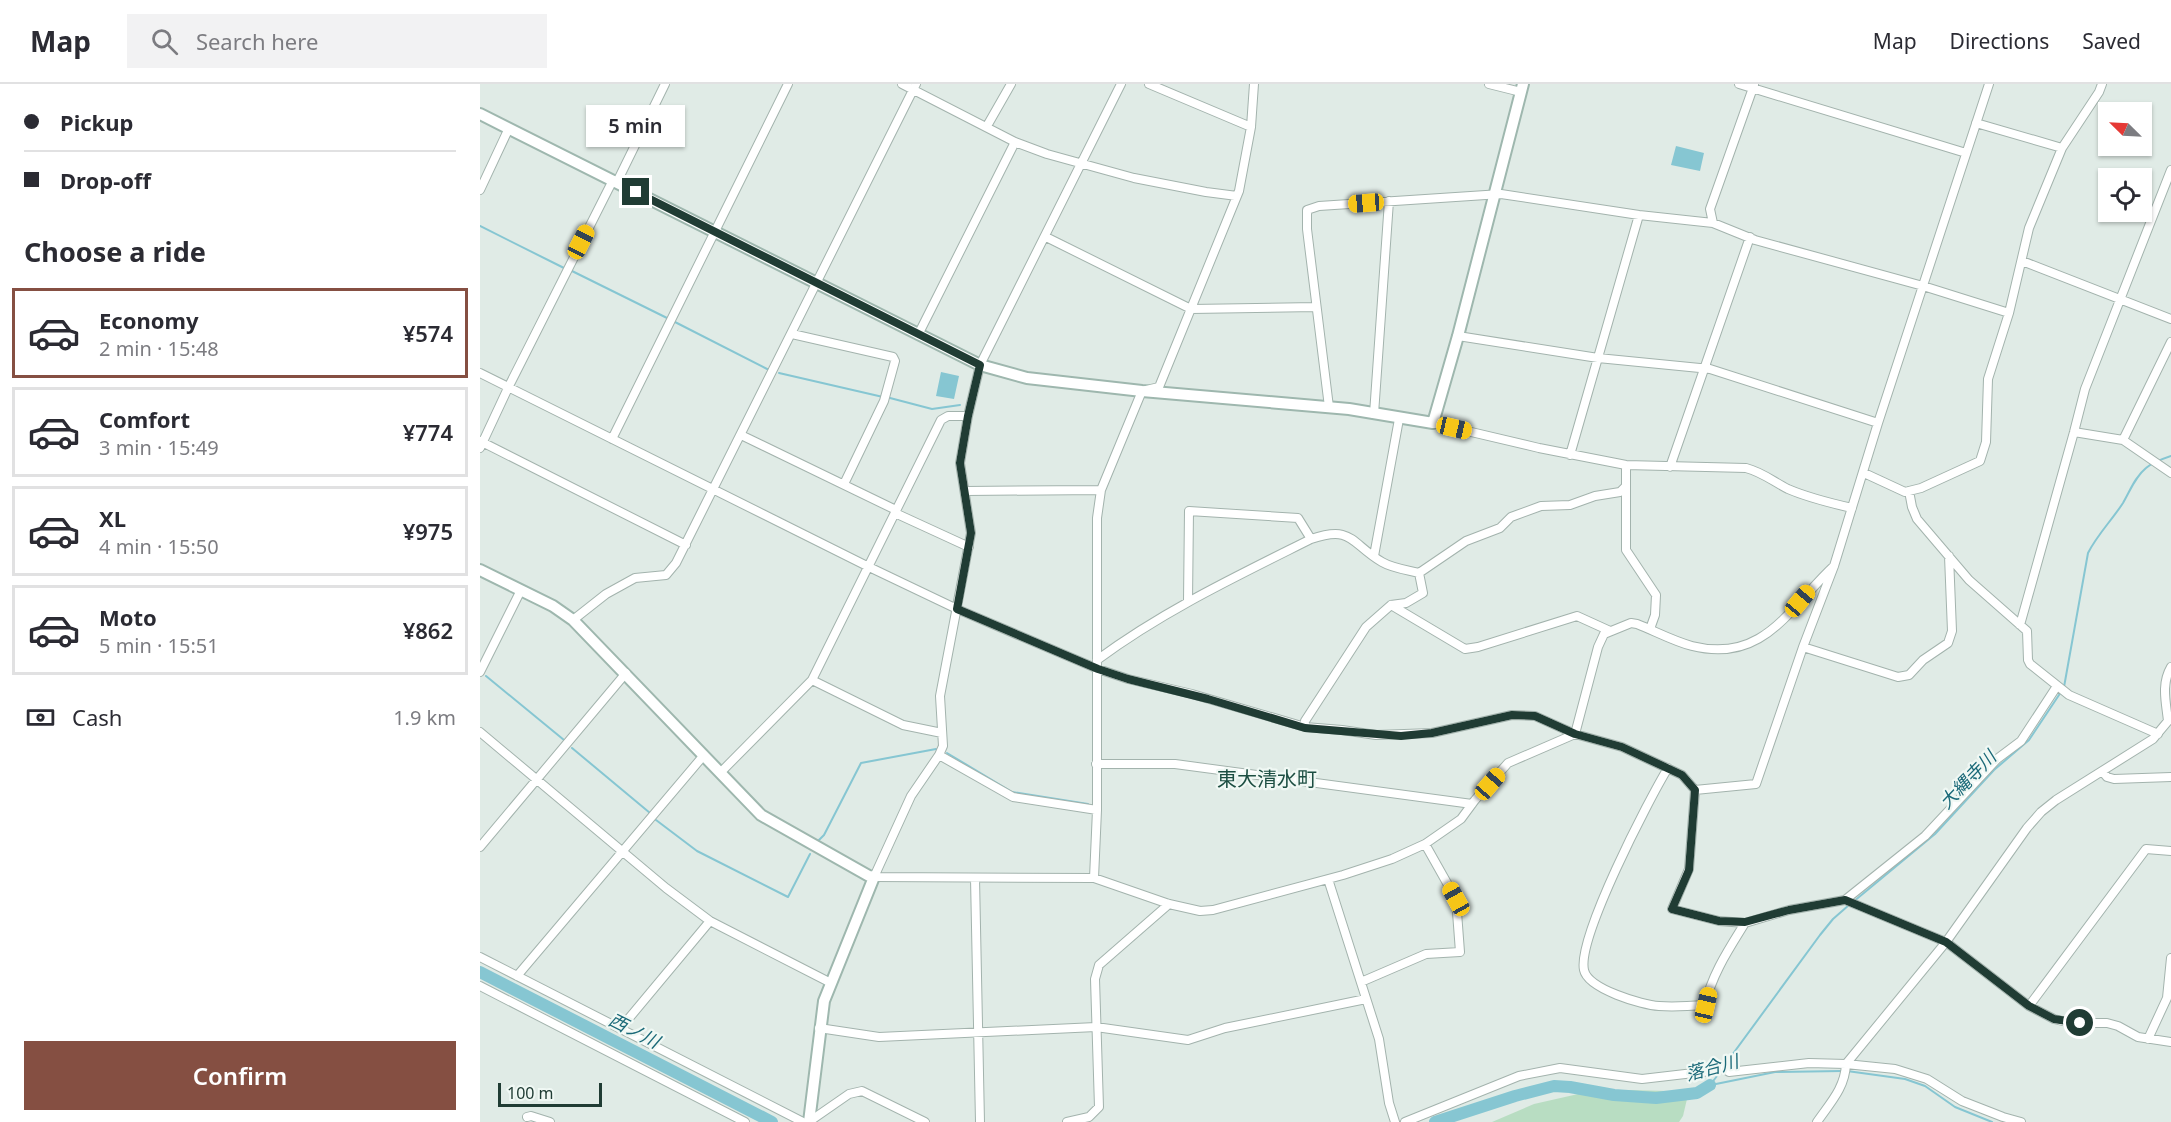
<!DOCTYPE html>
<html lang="en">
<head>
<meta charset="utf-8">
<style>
  :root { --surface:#fff; --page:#f2f2f3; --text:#2b2b33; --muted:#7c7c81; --line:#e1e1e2; --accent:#854f42 }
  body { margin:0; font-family:"Noto Sans","Noto Sans JP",sans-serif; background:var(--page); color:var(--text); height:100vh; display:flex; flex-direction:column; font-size:22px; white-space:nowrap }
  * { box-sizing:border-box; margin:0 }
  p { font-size:20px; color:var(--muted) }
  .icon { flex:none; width:33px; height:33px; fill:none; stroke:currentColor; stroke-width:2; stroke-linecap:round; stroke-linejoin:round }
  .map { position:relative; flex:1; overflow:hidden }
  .panel { display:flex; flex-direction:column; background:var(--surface); width:480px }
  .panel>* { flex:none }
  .banner { display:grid; align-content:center; height:132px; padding:0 24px; background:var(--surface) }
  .needle { width:39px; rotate:294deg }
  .buttons { position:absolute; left:1618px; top:18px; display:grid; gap:12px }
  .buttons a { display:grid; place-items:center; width:54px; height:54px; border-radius:0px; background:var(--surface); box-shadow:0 2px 4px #0004; font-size:30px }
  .scale { position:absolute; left:18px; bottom:15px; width:104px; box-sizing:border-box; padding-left:6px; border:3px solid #203c34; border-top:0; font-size:16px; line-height:21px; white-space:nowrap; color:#203c34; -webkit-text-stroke:4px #f0f8f4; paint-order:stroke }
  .end { position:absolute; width:27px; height:27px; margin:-14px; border:8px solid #203c34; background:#fff; box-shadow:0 0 0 3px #fff }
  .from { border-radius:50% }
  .bubble { position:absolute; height:42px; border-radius:0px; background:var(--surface); box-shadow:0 2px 4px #0004; font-size:20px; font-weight:600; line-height:42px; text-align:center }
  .car { position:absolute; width:18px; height:36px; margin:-18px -9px; border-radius:8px; box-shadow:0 0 4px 2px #0007; background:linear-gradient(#f5c518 24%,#345 0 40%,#f5c518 0 76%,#345 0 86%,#f5c518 0) }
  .banner b { display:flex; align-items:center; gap:21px; height:57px; font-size:22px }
  .banner b+b { border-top:2px solid var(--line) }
  .banner i { width:15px; height:15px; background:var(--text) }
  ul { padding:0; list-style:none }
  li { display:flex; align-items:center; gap:18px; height:90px; margin:0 12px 9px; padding:0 12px; border:3px solid var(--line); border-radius:0px }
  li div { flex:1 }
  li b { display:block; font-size:22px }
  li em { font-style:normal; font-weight:600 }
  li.current { border-color:var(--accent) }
  li>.icon { width:54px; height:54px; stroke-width:1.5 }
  h2 { padding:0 24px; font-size:27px; line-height:72px }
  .pay { display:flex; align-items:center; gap:15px; height:66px; padding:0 24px; font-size:22px }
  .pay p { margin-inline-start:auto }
  .primary-button { display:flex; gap:12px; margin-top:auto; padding:12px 24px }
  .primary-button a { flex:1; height:69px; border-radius:0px; background:var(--accent); color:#fff; font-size:24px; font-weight:600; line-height:69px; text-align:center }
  header { display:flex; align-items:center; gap:36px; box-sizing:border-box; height:84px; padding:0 30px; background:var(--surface); border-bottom:2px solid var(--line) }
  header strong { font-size:28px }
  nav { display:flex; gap:33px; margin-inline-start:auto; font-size:21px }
  .search { width:420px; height:54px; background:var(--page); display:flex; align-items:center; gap:15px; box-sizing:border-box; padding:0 21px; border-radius:0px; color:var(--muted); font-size:22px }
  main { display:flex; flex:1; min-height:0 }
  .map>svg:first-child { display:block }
  .green { fill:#b8ddc2 }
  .water { fill:#86c6d2 }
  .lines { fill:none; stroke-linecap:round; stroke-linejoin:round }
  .stream { stroke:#86c6d2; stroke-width:2 }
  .river { stroke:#86c6d2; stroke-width:12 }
  .street-casing { stroke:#a3b3ad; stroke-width:10 }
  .secondary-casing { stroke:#9eb7ae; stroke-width:14 }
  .street { stroke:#fff; stroke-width:8 }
  .secondary { stroke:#fff; stroke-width:10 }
  .route { stroke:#203c34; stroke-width:8 }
  .labels { text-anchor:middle; stroke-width:4.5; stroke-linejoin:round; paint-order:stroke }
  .water-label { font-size:18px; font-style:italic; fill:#1a6978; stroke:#f0f8f4 }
  .quarter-label { font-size:20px; fill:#1c4e42; stroke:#f0f8f4 }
</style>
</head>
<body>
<header>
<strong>Map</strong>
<div class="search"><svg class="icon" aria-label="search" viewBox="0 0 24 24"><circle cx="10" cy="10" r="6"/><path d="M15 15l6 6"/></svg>Search here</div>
<nav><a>Map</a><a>Directions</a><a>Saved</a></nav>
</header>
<main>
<section class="panel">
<div class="banner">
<b><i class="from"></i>Pickup</b>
<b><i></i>Drop-off</b>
</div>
<h2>Choose a ride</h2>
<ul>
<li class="current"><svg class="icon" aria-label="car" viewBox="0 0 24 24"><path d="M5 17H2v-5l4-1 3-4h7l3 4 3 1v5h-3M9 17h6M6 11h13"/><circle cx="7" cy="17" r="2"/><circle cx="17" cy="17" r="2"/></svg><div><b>Economy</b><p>2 min · 15:48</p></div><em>¥574</em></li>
<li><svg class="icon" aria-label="car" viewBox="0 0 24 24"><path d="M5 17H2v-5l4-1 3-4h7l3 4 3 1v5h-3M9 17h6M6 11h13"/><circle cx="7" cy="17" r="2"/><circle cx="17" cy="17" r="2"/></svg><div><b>Comfort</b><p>3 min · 15:49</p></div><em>¥774</em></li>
<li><svg class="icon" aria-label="car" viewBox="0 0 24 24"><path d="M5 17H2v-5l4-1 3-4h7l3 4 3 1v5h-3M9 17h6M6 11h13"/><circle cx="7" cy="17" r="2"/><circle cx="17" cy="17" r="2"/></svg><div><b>XL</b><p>4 min · 15:50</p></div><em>¥975</em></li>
<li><svg class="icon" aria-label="car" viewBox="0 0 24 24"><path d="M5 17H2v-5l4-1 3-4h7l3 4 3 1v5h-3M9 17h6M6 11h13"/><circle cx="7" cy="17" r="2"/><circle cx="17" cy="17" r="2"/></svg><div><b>Moto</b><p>5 min · 15:51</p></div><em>¥862</em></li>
</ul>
<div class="pay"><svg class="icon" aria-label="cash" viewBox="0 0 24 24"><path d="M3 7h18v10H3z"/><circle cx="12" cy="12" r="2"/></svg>Cash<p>1.9 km</p></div>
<div class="primary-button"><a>Confirm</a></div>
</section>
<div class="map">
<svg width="1691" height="1038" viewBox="0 0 1691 1038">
  <rect width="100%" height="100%" fill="#e0ebe6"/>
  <path class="green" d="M 1147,1006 L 1189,1007 L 1207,1015 L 1203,1032 L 1199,1038 L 1012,1038 L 1054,1020 L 1107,1008 Z"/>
  <path class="water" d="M 1196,62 L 1224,69 L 1220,87 L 1191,81 Z
    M 461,288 L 479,292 L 474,315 L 456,312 Z"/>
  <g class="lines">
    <path class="stream" d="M 0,142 L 84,184
      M 92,187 L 187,234
      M 193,237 L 289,286
      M 299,289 L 403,313
      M 410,314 L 452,325 L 480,321
      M 6,592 L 84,656
      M 1584,603 L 1608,469 C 1617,451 1632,436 1643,419 C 1650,407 1655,393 1666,384 C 1673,378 1682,375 1691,372
      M 92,664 L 170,729
      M 467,669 L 532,708 L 608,720
      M 176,736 L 217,767 L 308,813 L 330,770
      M 339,756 L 344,751 L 381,679 L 456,665
      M 1373,818 L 1455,750 L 1514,686 L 1549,656 L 1581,608
      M 1244,982 L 1340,851 L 1353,835 L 1369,821
      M 1367,987 L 1425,995 L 1445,1002 L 1475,1023 L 1512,1038
      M 1230,1001 L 1241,987
      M 1231,1001 L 1295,988 L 1362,987"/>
    <path class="river" d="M 0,888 L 292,1038
      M 955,1038 L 1035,1012 L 1074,1002 L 1090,1003 L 1134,1011 L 1176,1014 L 1217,1009 L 1230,1001"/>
    <defs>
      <path id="street" d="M 422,0 L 535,58 L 567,70 L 654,94 L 726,108 L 757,112
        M 641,0 L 500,281 L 488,332 L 480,379 L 491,449 L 460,612 L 463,662 L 459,671 L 431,712 L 394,793 L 614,794 L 689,820 L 720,827 L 733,826 L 863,791 L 912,775 L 945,760 L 981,735 L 995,716 L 1028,679 L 1095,650 L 1118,563 L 1124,550 L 1151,539 L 1157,540 C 1175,547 1193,557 1212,562 C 1284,580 1309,524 1354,482
        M 669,0 L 771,43
        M 1009,0 L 1041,8
        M 1259,0 L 1486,69
        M 1496,39 L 1582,64
        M 507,42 L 531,0
        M 137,98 L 185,0
        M 0,106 L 29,44
        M 1233,139 L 1230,125 L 1274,1
        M 566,153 L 711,225 L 836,223
        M 1542,177 L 1691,235
        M 312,250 L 413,273 L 415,277 L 404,317 L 364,400
        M 438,251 L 535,58
        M 978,252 L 1118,274 L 1230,285 L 1398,339
        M 0,289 L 389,483 L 477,525 L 618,585 L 648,595 L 712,610 L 825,643 L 862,646 L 896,651 L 952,649 L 1032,631 L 1055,632 L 1095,650 L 1142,663 L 1202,691 L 1215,706 L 1209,785 L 1192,825 L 1239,837 L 1265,839 L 1309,826 L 1365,816 L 1445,752 L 1517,675 L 1541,657 L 1577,602
        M 849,323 L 827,145 L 827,126 L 839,122 L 1021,110 L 1159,131 L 1233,139 L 1275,156 L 1443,202 L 1529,229
        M 894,330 L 909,117
        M 953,339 L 1059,364 L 1146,381 L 1266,384 C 1282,388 1294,398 1308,405 C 1329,414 1350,419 1372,424
        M 1594,348 L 1643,356 L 1691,389
        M 261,351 L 416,426
        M 132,355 L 308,0
        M 1643,356 L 1691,258
        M 0,357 L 206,461
        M 0,364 L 28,304 L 133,96
        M 1090,371 L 1159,131
        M 1146,381 L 1146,466 L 1176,511 L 1175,531 L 1170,545
        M 1190,383 L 1270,153
        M 1384,389 L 1425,408 L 1441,404 L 1500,377 L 1506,358 L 1508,295 L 1529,229 L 1549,144 L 1582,64 L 1619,8 L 1622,0
        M 485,407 L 621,406
        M 1429,407 L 1432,423 L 1437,435 L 1489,496 L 1547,547 L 1548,576 L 1550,580 L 1589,611 L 1678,650
        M 415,429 L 489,463
        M 894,472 L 919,335
        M 708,517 L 709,427 L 818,434 L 831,455
        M 911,521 L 985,565 L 998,563 L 1097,532 L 1130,547
        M 93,536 L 126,510 L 155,494 L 186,491 L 196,479 L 436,0
        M 1540,541 L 1594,348 L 1605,305 L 1691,86
        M 1323,563 L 1418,593 L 1429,591 L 1443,576 L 1468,559 L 1472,547 L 1469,472
        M 617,576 C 683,527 757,492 831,455 C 873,441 870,459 902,478 C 912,484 927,486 939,489 L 986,457 L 1020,444 L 1031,433 L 1061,422 L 1090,421 L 1115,412 L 1140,408 L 1145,403
        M 0,588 L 41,506
        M 332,596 L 423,641 L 462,649
        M 825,643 L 825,637 L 886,543 L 911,521 L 926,519 L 943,509 L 939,489
        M 0,648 L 186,804 L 230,837 L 351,899
        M 459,671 L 533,713 L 617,726
        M 616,680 L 695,680 L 992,720
        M 1188,684 C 1169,715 1097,854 1104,886 C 1108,905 1162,921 1179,922 C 1194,923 1211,922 1225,921 C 1232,890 1249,865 1265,839
        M 1622,687 L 1627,693 L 1634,695 L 1691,693
        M 240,689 L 332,596 L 461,336 L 468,332 L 488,332
        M 1215,706 L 1276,700 L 1323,563 L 1354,482 L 1398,339 L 1509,0
        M 0,763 L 146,589
        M 495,794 L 500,1038
        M 614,794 L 617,726 L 617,434 L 621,406 L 662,307 L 679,303 L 759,107 L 771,43 L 774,0
        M 848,795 L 899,955 L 909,1019 L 915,1038
        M 1365,816 L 1466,858 L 1549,922 L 1574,935 L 1591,939 L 1627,939 L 1638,942 L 1658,953 L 1691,958
        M 0,873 L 323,1038
        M 37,892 L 224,671
        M 881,898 L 946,870 L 980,868 L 976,815 L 945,760
        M 0,902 L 265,1038
        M 1549,922 L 1666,765 L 1691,767
        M 339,944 L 399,953 L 616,943 L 708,956 L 745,944 L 886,915
        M 140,945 L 230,837
        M 1668,955 L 1687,914 L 1691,874
        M 47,1033 L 51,1032 L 70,1038
        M 330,1037 L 369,1010 L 382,1007 L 445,1038
        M 587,1038 L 609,1033 L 619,1023 L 615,895 L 619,881 L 689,820
        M 925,1038 L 1039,992 L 1080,984 L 1162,995 L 1231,987 L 1238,981 L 1249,988 L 1329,979 L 1366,980 L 1415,985 L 1447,995 L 1482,1017 L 1523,1033 L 1541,1038
        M 1337,1038 C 1350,1019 1365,1004 1366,980 L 1466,858 L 1547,744 L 1561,728 L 1576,716 L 1673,655 L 1688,637 C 1686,618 1681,600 1691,583"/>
      <path id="secondary" d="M 0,30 L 500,281 L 547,294 L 662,307 L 869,325 L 953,339 L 978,252 L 1043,0
        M 0,486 L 73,522 L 93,536 L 281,731 L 389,792 L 394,793 L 344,917 L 329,1038"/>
    </defs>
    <use href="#street" class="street-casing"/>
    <use href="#secondary" class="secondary-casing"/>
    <use href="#street" class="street"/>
    <use href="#secondary" class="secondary"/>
  </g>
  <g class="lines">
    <path class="route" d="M 156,108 L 500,281 L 488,332 L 480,379 L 491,449 L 477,525 L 618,585 L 648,595 L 728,615 L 825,644 L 921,652 L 952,649 L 1032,631 L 1055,632 L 1095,650 L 1142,663 L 1202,691 L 1215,706 L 1209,786 L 1192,825 L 1239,837 L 1265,838 L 1309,826 L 1365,816 L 1466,858 L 1549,922 L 1574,935 L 1600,939"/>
  </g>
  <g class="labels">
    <g class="water-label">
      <text transform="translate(1488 696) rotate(-46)" y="6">大縄寺川</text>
      <text transform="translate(154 947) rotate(27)" y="6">西ノ川</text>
      <text transform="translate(1232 984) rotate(-15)" y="6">落合川</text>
    </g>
    <g class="quarter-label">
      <text x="787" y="702">東大清水町</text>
    </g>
  </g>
</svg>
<div class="buttons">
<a><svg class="needle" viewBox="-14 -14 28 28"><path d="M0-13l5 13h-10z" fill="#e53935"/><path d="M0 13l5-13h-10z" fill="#7c7c81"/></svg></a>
<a><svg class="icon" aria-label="locate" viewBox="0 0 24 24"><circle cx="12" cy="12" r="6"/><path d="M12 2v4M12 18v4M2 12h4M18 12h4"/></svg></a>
</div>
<div class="scale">100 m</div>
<i class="end from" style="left:1600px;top:939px"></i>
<i class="end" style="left:156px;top:108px"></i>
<div class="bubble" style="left:106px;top:21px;width:99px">5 min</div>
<i class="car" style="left:886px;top:119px;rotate:266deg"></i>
<i class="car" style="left:101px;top:158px;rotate:27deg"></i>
<i class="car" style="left:974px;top:344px;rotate:103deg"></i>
<i class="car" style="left:1320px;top:517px;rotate:40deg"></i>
<i class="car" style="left:1010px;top:700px;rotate:41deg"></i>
<i class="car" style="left:976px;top:815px;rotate:331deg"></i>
<i class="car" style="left:1226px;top:921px;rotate:13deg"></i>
</div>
</main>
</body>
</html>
